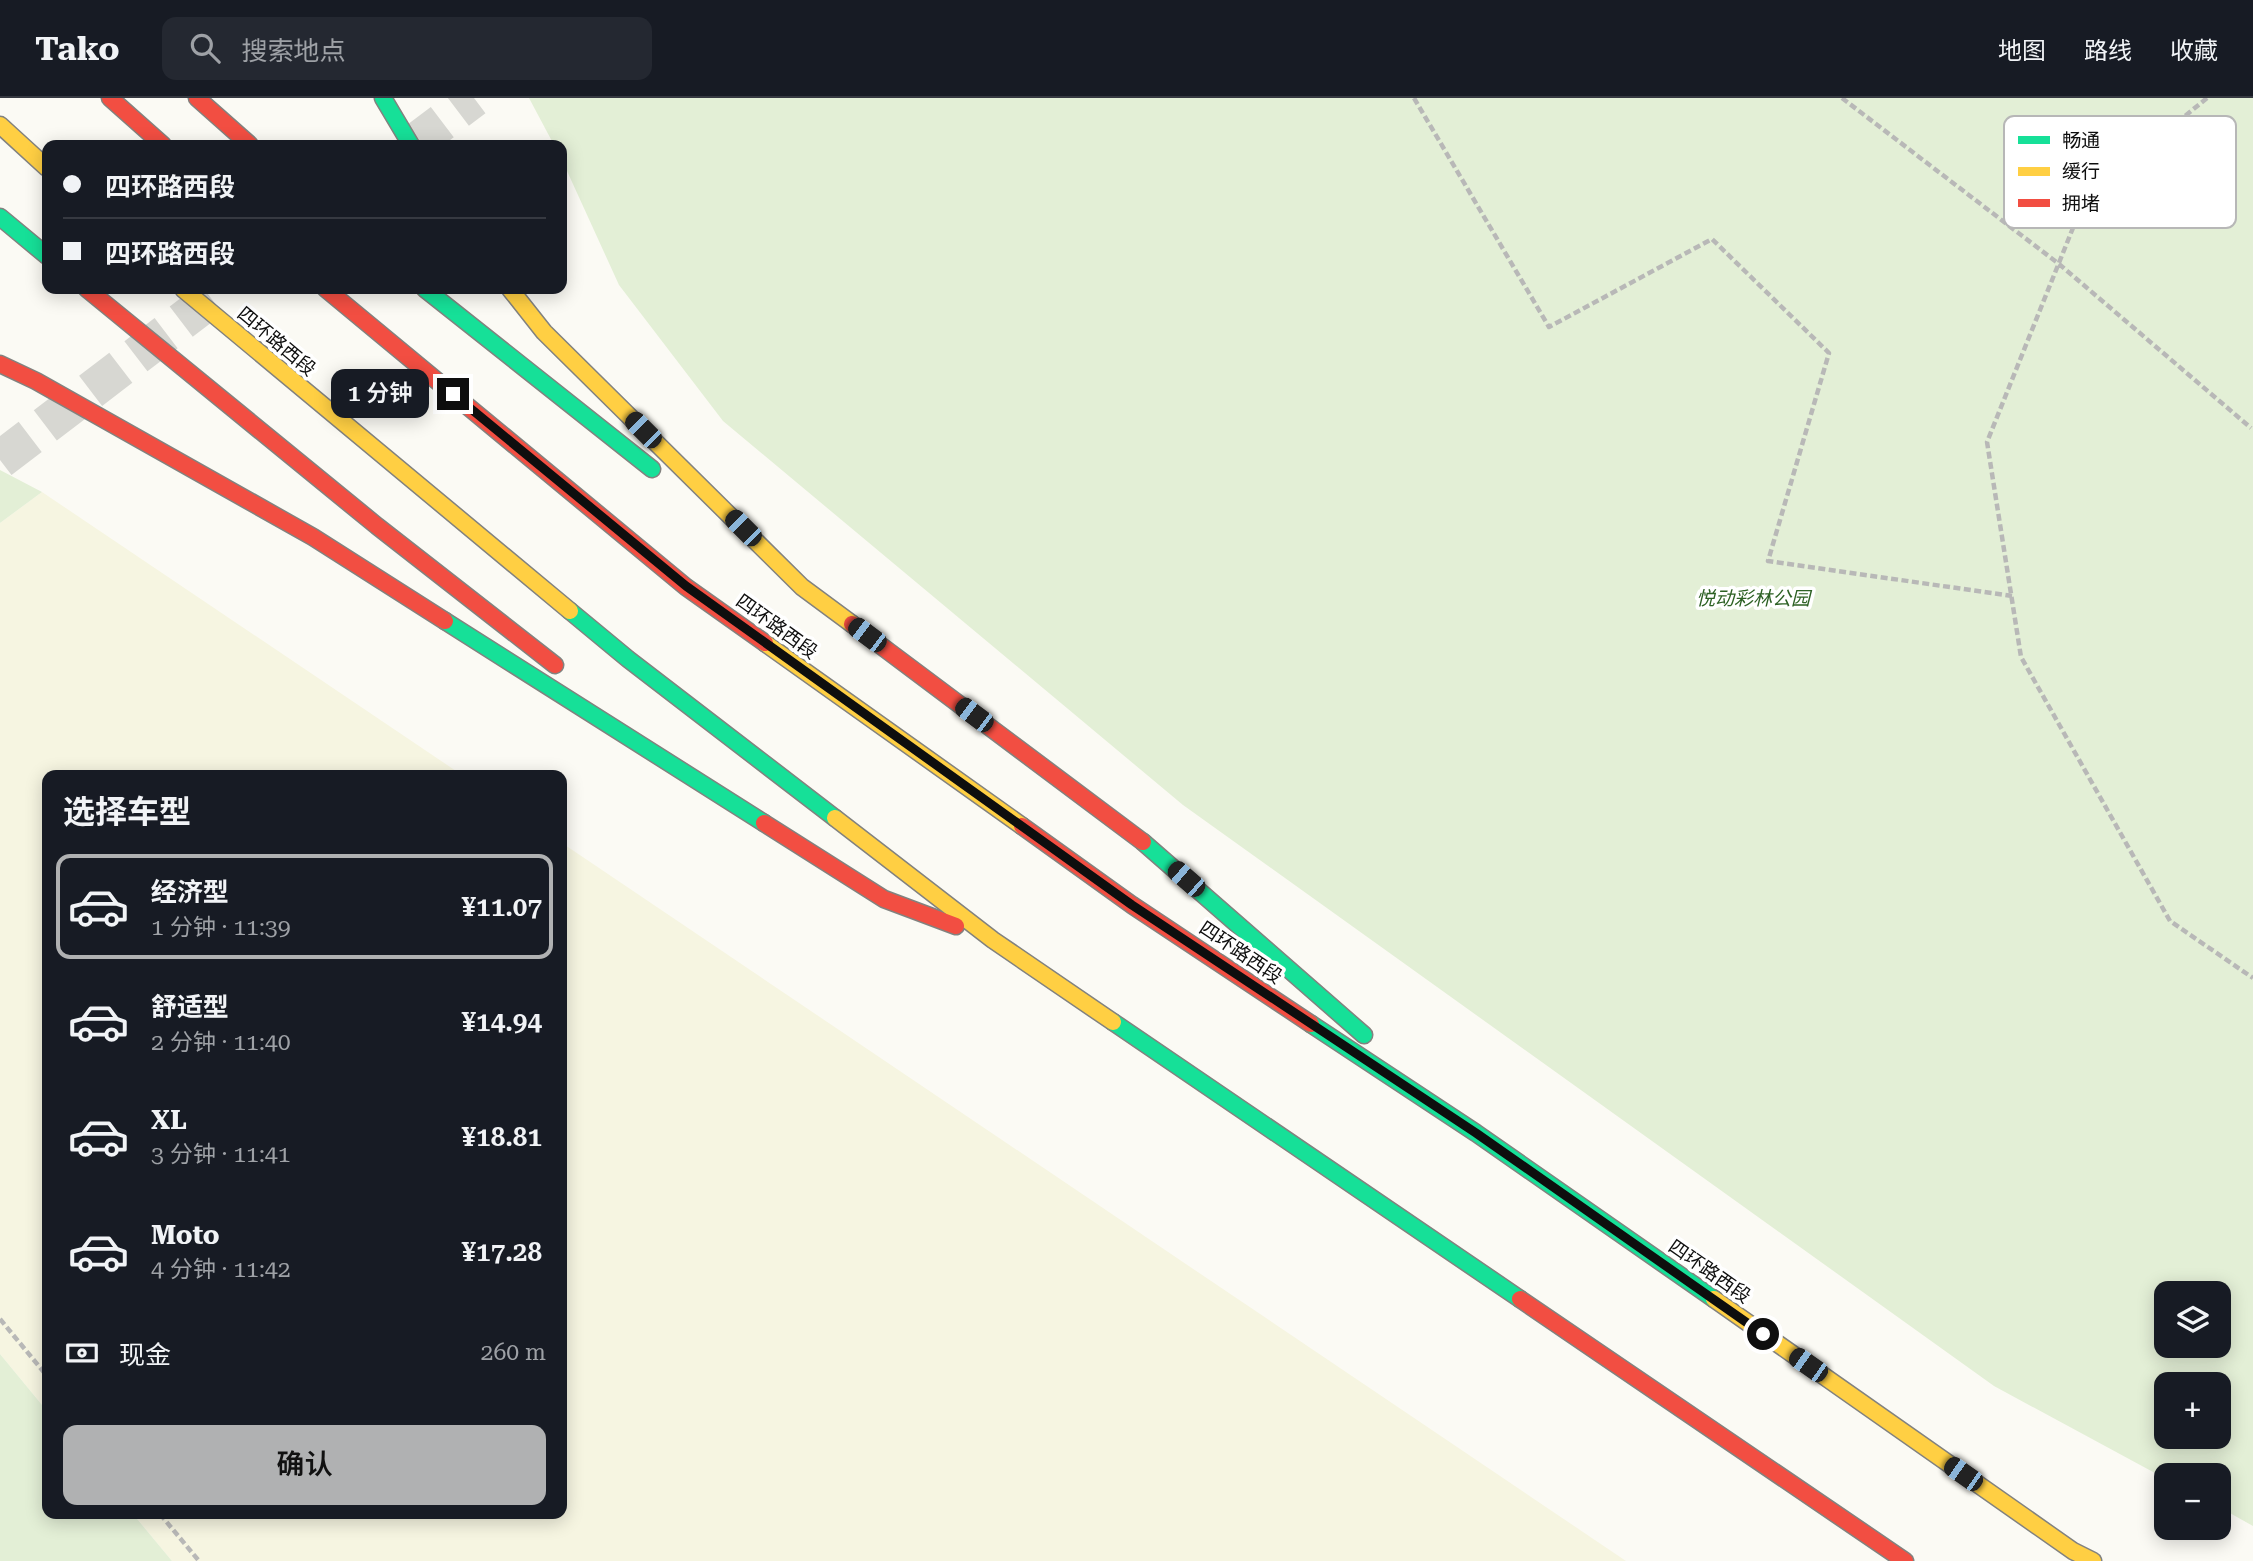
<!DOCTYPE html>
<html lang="zh">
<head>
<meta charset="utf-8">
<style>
  :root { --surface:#171b24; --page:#242831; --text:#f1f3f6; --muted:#9ea1a6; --line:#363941; --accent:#b0b1b2 }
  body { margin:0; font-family:"Roboto Serif","Noto Sans SC",serif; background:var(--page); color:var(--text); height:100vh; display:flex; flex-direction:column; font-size:26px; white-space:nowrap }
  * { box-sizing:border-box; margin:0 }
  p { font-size:23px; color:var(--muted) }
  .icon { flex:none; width:38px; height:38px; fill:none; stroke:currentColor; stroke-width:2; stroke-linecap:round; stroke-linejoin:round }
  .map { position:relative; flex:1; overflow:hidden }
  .side { position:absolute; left:42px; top:672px; width:525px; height:749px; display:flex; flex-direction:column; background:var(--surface); border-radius:14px; box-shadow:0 4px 18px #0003 }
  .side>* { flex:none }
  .hud { position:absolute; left:42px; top:42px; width:525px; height:154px; border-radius:14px; box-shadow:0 4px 18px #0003; display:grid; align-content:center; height:154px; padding:0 21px; background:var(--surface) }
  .controls { position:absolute; left:2154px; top:1183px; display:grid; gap:14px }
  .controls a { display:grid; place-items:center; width:77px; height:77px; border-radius:14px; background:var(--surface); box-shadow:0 4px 18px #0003; font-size:35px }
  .end { position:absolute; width:32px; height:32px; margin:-16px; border:9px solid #0e0e0e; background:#fff; box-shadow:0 0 0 4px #fff }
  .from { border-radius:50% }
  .bubble { position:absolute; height:49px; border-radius:14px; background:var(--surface); box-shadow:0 4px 18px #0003; font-size:23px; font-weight:600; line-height:49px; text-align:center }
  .car { position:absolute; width:21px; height:42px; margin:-21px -10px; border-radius:9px; box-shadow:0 0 5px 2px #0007; background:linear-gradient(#222 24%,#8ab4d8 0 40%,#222 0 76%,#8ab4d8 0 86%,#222 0) }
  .hud b { display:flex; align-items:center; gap:24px; height:66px; font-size:26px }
  .hud b+b { border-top:2px solid var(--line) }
  .hud i { width:18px; height:18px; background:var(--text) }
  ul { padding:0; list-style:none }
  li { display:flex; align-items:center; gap:21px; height:105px; margin:0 14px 10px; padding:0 7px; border:4px solid transparent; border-radius:14px }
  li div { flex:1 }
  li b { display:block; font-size:26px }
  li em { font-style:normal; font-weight:600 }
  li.on { border-color:var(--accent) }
  li>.icon { width:63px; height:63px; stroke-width:1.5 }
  h2 { padding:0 21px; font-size:32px; line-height:84px }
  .pay { display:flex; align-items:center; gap:18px; height:77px; padding:0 21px; font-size:26px }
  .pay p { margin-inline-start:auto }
  .action { display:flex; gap:14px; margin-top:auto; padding:14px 21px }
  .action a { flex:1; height:80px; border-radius:14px; background:var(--accent); color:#111; font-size:28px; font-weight:600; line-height:80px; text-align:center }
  header { display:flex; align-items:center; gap:42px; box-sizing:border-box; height:98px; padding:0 35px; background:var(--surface); border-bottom:2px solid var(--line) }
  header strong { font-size:33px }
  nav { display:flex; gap:38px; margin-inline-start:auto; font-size:24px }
  .search { width:490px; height:63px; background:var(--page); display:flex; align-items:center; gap:18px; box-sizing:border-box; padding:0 24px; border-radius:14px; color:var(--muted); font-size:26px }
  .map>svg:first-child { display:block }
  .farmland { fill:#f6f5e1 }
  .green { fill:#e3efd6; fill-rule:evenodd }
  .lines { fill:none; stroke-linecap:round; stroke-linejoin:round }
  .street-tunnel { stroke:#d7d7d2; stroke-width:38; stroke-dasharray:38 19; stroke-linecap:butt }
  .fast-casing { stroke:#82827f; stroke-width:19 }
  .slow-casing { stroke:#82827f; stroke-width:19 }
  .jam-casing { stroke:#82827f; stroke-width:19 }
  .path { stroke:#b8b8b7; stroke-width:4.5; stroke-dasharray:7 3.5; stroke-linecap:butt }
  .fast { stroke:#16e098; stroke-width:16 }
  .slow { stroke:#ffcf43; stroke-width:16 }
  .jam { stroke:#f24e42; stroke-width:16 }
  .route { stroke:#0e0e0e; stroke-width:9 }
  .labels { text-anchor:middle; stroke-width:7; stroke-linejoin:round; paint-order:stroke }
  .street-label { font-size:19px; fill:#0e0e0e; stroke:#fff }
  .park-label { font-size:19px; font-style:italic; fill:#2d6124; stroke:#fff }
  .key { fill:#fff; stroke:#b7b7b7; stroke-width:2 }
  .key-label { font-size:19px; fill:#0e0e0e }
</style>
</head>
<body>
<header>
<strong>Tako</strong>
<div class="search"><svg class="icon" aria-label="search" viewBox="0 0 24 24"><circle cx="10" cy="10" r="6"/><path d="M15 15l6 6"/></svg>搜索地点</div>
<nav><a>地图</a><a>路线</a><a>收藏</a></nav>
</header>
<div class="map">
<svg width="2253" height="1463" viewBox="0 0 2253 1463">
  <rect width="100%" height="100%" fill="#fbfaf4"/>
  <path class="farmland" d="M 42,394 L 462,677 L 47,677 L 47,1313 L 0,1256 L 0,425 Z
    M 562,745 L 1626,1463 L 172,1463 L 133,1416 L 562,1416 Z"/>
  <path class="green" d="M 529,0 L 2253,0 L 2253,1428 L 2219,1409 L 2219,1377 L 2166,1377 L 2166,1381 L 1994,1288 L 1183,707 L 723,323 L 619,187 L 562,62 L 562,47 L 554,47 ZM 2219,1195 L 2219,1248 L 2166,1248 L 2166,1195 ZM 2166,1286 L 2219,1286 L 2219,1339 L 2166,1339 Z
    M 0,372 L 42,394 L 0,425 Z
    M 0,1256 L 47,1313 L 47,1416 L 133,1416 L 172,1463 L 0,1463 Z"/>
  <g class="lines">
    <path class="street-tunnel" d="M 412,47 L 474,0
      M 0,362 L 224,191"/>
    <defs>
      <path id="fast" d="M 383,0 L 411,47
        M 0,119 L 47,158
        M 425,191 L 652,371
        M 570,513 L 628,561 L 835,720
        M 445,523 L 764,725
        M 1143,744 L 1364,937
        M 1113,924 L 1520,1201
        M 1311,926 L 1476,1035 L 1714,1201"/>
      <path id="slow" d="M 0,27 L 47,70
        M 183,191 L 570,513
        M 510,191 L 544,234 L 802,489 L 852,526
        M 765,545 L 1022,728
        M 835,720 L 993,842 L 1113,924
        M 1714,1201 L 2073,1453 L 2093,1463"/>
      <path id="jam" d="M 110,0 L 163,47
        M 197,0 L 250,47
        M 87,191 L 377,428 L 555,567
        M 326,191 L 686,489 L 765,545
        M 0,266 L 36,283 L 313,439 L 445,523
        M 852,526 L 1143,744
        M 764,725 L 884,801 L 956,828
        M 1022,728 L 1132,807 L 1311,926
        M 1520,1201 L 1905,1463"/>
    </defs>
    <use href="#fast" class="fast-casing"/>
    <use href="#slow" class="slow-casing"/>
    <use href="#jam" class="jam-casing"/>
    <path class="path" d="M 1414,0 L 1549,229 L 1712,141 L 1829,255 L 1768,463 L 2012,498
      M 1842,0 L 2059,166 L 2251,330
      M 2207,0 L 2085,100 L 1987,344 L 2021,559 L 2170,823 L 2253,880
      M 0,1221 L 47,1278
      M 160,1416 L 199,1463"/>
    <use href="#fast" class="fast"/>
    <use href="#slow" class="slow"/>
    <use href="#jam" class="jam"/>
  </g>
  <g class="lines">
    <path class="route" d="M 453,296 L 686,488 L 1132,807 L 1476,1035 L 1763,1236"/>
  </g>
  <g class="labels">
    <g class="street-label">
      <text transform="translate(277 243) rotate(40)" y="7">四环路西段</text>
      <text transform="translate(777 528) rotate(36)" y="7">四环路西段</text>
      <text transform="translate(1241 854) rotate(34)" y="7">四环路西段</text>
      <text transform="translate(1710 1173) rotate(35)" y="7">四环路西段</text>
    </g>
    <g class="park-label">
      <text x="1753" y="507">悦动彩林公园</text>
    </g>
  </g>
  <rect x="2004" y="18" width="232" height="112" rx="10" class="key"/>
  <rect x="2018" y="38" width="32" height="8" fill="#16e098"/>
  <rect x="2018" y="69" width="32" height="9" fill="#ffcf43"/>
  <rect x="2018" y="101" width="32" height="8" fill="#f24e42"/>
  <g class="key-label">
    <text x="2062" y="49">畅通</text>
    <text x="2062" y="80">缓行</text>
    <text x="2062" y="112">拥堵</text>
  </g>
</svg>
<div class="controls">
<a><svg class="icon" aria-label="layers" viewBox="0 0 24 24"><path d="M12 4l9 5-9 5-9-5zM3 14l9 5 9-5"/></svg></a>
<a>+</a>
<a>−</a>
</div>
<i class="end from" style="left:1763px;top:1236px"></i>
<i class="end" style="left:453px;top:296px"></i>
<div class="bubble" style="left:331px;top:271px;width:98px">1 分钟</div>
<i class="car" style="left:643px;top:332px;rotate:315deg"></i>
<i class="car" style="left:743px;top:430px;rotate:315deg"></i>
<i class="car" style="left:867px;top:537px;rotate:307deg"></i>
<i class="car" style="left:974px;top:617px;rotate:307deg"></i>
<i class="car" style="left:1186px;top:781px;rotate:311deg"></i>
<i class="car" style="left:1808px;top:1267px;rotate:305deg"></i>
<i class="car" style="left:1963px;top:1376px;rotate:305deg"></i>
<div class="hud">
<b><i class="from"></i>四环路西段</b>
<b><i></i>四环路西段</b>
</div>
<section class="side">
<h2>选择车型</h2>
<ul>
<li class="on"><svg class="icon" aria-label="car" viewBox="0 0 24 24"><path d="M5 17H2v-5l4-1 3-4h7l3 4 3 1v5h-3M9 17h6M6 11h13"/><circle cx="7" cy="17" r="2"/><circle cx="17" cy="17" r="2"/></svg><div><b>经济型</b><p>1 分钟 · 11:39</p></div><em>¥11.07</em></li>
<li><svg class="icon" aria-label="car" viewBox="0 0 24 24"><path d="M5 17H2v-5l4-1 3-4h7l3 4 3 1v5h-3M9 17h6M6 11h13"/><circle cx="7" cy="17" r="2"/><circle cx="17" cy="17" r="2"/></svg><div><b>舒适型</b><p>2 分钟 · 11:40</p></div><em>¥14.94</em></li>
<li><svg class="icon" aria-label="car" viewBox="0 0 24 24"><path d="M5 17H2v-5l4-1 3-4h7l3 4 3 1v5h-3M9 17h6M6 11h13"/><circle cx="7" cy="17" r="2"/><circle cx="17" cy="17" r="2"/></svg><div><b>XL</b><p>3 分钟 · 11:41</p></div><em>¥18.81</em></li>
<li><svg class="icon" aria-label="car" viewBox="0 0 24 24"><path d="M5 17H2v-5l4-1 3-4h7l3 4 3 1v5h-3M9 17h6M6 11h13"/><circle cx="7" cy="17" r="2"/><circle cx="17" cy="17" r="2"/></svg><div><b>Moto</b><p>4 分钟 · 11:42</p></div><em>¥17.28</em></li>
</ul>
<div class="pay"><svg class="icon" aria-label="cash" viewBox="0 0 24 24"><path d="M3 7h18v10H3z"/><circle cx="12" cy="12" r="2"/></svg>现金<p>260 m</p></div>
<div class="action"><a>确认</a></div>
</section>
</div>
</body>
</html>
